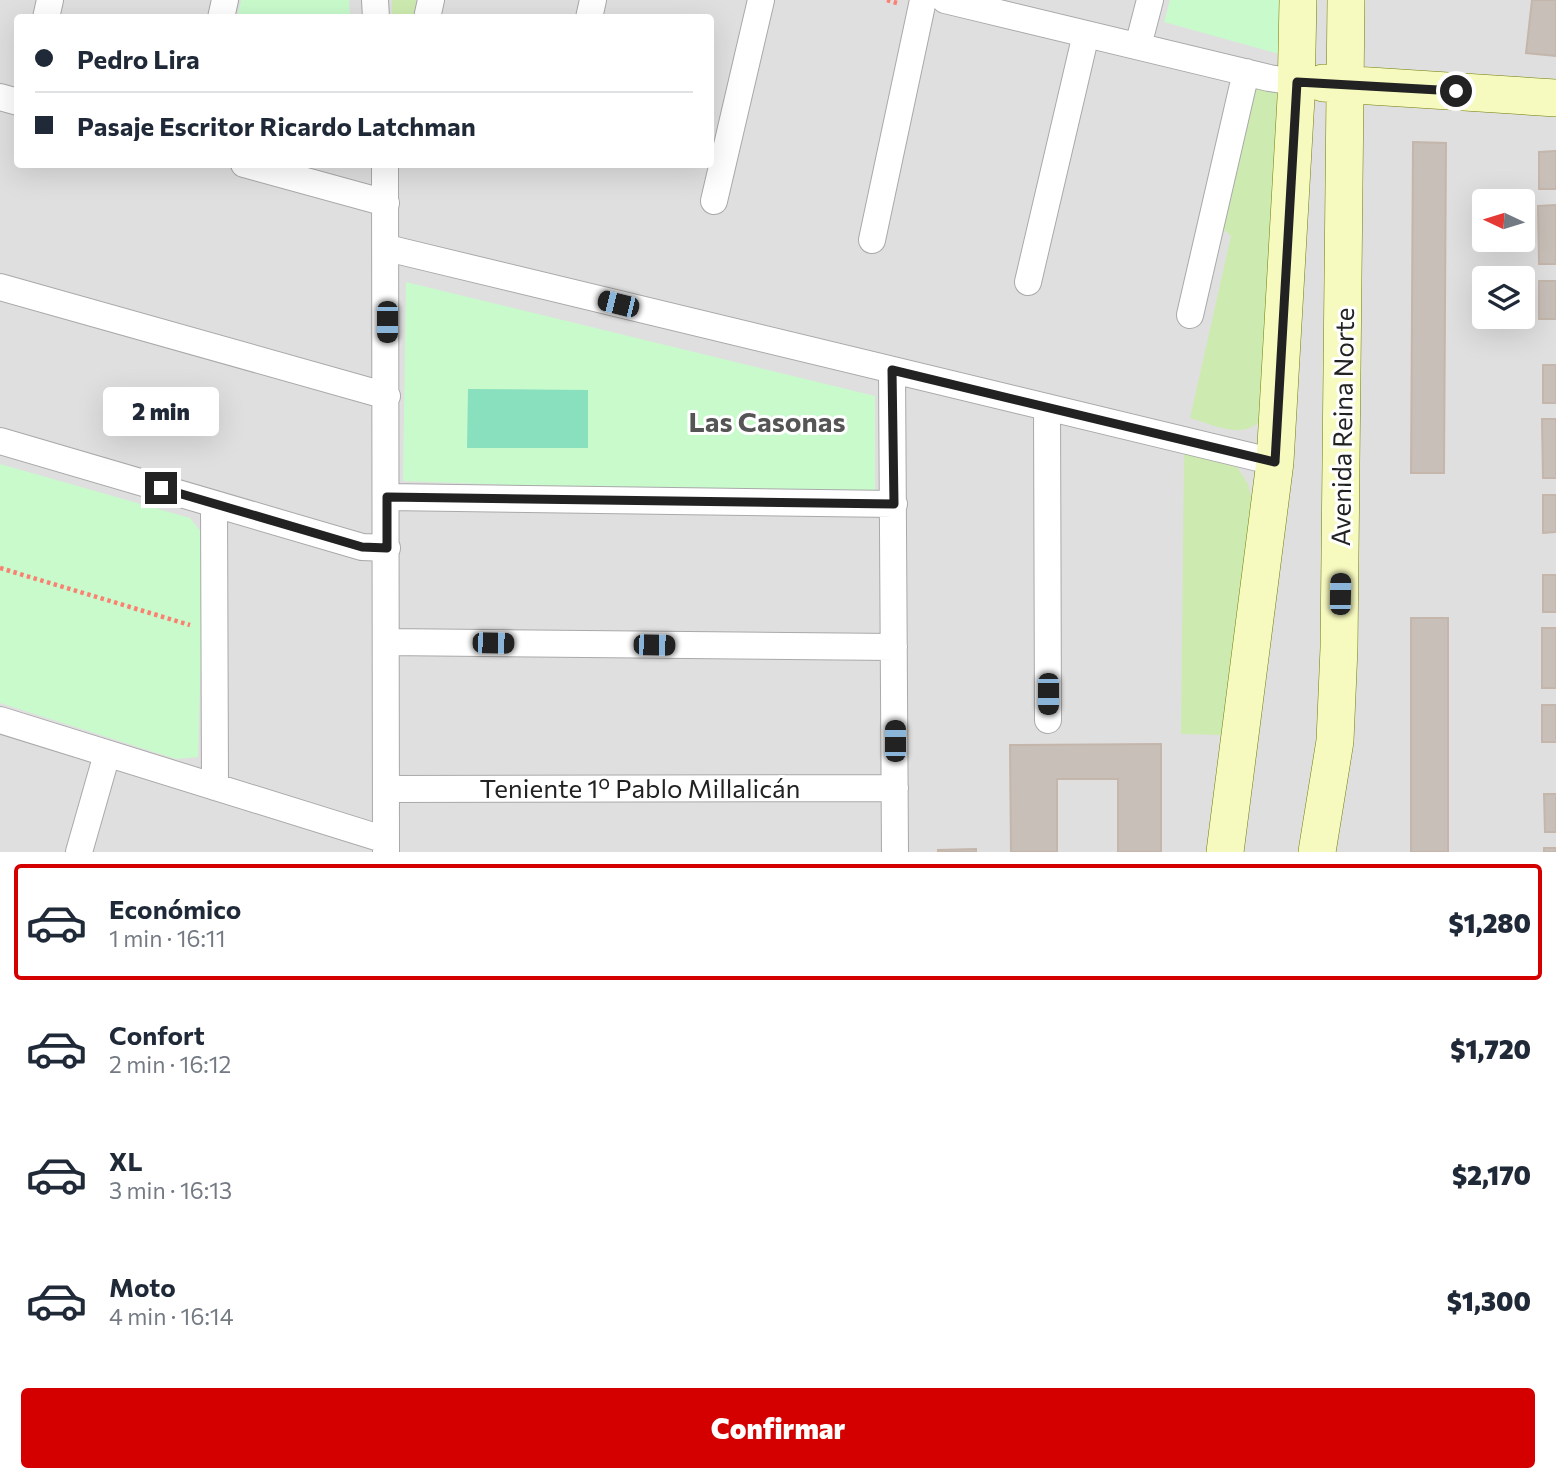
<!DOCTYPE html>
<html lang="es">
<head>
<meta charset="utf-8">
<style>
  :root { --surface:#fff; --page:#f2f2f3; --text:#1f2937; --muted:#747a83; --line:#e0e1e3; --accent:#d40000 }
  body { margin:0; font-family:Commissioner,sans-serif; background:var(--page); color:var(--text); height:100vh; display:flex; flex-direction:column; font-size:26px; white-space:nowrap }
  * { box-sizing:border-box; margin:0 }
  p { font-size:23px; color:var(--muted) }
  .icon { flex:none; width:38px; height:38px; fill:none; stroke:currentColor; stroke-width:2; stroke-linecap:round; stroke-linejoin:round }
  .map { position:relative; height:852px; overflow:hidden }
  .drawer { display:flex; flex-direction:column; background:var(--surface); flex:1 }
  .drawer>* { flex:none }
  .hud { position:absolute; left:14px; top:14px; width:700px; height:154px; border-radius:7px; box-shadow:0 7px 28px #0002; display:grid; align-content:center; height:154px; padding:0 21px; background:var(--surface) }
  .needle { width:46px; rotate:274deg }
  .fabs { position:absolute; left:1472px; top:189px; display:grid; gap:14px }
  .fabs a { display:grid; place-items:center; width:63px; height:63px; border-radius:7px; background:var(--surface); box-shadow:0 7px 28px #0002; font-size:35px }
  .end { position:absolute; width:32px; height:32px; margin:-16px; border:9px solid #222; background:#fff; box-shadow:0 0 0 4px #fff }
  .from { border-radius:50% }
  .bubble { position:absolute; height:49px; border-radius:7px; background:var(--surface); box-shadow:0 7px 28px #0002; font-size:23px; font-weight:800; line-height:49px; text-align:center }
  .car { position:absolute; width:21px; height:42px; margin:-21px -10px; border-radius:9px; box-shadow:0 0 5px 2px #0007; background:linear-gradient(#222 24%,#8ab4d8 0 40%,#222 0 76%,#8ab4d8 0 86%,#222 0) }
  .hud b { display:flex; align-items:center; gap:24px; height:66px; font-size:26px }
  .hud b+b { border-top:2px solid var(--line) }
  .hud i { width:18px; height:18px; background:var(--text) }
  ul { padding:12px 0 0; list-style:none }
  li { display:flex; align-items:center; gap:21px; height:116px; margin:0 14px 10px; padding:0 7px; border:4px solid transparent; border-radius:7px }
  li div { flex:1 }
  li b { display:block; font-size:26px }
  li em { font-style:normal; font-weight:800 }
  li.selected { border-color:var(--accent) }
  li>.icon { width:63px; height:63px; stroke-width:1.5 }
  .action { display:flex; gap:14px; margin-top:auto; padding:14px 21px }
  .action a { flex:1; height:80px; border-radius:7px; background:var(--accent); color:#fff; font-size:28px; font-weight:800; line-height:80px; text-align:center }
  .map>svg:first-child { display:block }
  .residential { fill:#e0dfdf; fill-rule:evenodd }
  .grass { fill:#cdebb0 }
  .park { fill:#c8facc }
  .pitch { fill:#88e0be }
  .building { fill:#c7bfb8; stroke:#c4b6ab; stroke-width:2 }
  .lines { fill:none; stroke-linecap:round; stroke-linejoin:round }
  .street-casing { stroke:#a9a9a9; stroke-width:28 }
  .secondary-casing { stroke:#707d05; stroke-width:38 }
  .path { stroke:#fa8072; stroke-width:4.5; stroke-dasharray:3.5 3.5; stroke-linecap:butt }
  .street { stroke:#fff; stroke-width:26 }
  .secondary { stroke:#f7fabf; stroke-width:37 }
  .route { stroke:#222; stroke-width:9 }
  .labels { text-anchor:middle; stroke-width:6; stroke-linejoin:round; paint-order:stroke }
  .street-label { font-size:26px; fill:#222; stroke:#fff }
  .neighbourhood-label { font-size:28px; font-weight:bold; fill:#555; stroke:#fff }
</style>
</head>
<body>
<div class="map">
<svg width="1556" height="852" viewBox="0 0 1556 852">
  <rect width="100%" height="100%" fill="#f2efe9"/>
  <path class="residential" d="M 0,0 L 1556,0 L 1556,852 L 0,852 ZM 18,18 L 710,18 L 710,164 L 18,164 ZM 1484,201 L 1522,201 L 1522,240 L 1484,240 ZM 1484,278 L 1522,278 L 1522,317 L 1484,317 Z"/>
  <path class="grass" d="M 392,0 L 417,0 L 413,17 L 392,17 Z
    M 1251,80 L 1281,96 L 1263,417 C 1245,442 1215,425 1190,418 L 1231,236 L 1221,227 Z
    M 1184,454 L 1237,467 L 1248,484 L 1253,504 L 1222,735 L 1181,734 Z"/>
  <path class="park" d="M 241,0 L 349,0 L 350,17 L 237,17 Z
    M 1170,0 L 1283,0 L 1283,55 L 1164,22 Z
    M 406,282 L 875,396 L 875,499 L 403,481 Z
    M 0,464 L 190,518 L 201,532 L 202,618 L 198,757 L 176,759 L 0,703 Z"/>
  <path class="pitch" d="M 468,389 L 588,390 L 588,448 L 467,448 Z"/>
  <path class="building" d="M 1532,0 L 1556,0 L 1556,56 L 1526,53 Z
    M 1413,142 L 1446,143 L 1444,473 L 1411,473 Z
    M 1556,151 L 1556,189 L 1539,189 L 1539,152 Z
    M 1556,205 L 1556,264 L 1539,264 L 1538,206 Z
    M 1539,281 L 1556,281 L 1556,319 L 1539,319 Z
    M 1543,365 L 1556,365 L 1556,403 L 1543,403 Z
    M 1542,419 L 1556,419 L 1556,478 L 1543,478 Z
    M 1543,495 L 1556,495 L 1556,532 L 1543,533 Z
    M 1543,575 L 1556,575 L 1556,612 L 1543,612 Z
    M 1411,618 L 1448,618 L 1448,852 L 1411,852 Z
    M 1542,628 L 1556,628 L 1556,688 L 1542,688 Z
    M 1542,705 L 1556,705 L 1556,742 L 1542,742 Z
    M 1161,744 L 1161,852 L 1118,852 L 1118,779 L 1057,779 L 1057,852 L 1011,852 L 1010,745 Z
    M 1544,794 L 1556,794 L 1556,832 L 1545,832 Z
    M 1544,848 L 1556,848 L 1556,852 L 1544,852 Z
    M 976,849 L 976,852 L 938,852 L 938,850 Z"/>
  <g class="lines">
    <defs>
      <path id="street" d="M 375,0 L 376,18
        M 945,0 L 1269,78 L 1297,82
        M 46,18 L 50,0
        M 221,18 L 225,0
        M 427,18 L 431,0
        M 589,18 L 593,0
        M 1138,46 L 1150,0
        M 0,97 L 18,102
        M 244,164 L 386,203
        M 385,164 L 386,852
        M 714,201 L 761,0
        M 872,240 L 923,0
        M 387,248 L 1275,462
        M 1028,282 L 1086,34
        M 0,287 L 387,396
        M 1190,315 L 1246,72
        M 892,370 L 895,852
        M 1047,407 L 1048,720
        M 0,441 L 362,547 L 387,548
        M 387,497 L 894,504
        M 214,504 L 215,787
        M 386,642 L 894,647
        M 0,720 L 386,840
        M 386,789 L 895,788
        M 79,852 L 107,754"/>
      <path id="secondary" d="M 1323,83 L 1556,98
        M 1225,852 L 1275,462 L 1296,98 L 1298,0
        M 1317,852 L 1335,741 L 1339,648 L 1346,0"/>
    </defs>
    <use href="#street" class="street-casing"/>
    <use href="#secondary" class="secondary-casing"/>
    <path class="path" d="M 887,0 L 897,3
      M 0,568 L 190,625"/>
    <use href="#street" class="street"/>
    <use href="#secondary" class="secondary"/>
  </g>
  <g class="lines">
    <path class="route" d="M 161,488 L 362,547 L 387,548 L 387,497 L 894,504 L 892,370 L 1275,462 L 1297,82 L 1456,91"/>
  </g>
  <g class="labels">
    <g class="street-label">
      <text transform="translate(1343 427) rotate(-89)" y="9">Avenida Reina Norte</text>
      <text x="640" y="798">Teniente 1º Pablo Millalicán</text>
    </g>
    <g class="neighbourhood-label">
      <text x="767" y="432">Las Casonas</text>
    </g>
  </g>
</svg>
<div class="fabs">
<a><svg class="needle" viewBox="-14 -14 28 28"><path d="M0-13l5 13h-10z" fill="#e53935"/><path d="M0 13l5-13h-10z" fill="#747a83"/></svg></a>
<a><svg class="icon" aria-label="layers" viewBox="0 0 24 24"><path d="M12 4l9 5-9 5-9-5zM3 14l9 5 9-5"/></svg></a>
</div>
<i class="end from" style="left:1456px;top:91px"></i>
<i class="end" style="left:161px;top:488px"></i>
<div class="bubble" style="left:103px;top:387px;width:116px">2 min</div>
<i class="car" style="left:618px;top:304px;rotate:284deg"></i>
<i class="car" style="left:387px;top:322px;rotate:180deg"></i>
<i class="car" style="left:1340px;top:594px;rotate:1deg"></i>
<i class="car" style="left:493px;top:643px;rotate:91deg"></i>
<i class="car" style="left:654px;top:645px;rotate:91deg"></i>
<i class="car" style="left:1048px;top:694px;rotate:180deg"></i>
<i class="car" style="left:895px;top:741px;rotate:0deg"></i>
<div class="hud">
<b><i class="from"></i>Pedro Lira</b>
<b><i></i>Pasaje Escritor Ricardo Latchman</b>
</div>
</div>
<section class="drawer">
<ul>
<li class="selected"><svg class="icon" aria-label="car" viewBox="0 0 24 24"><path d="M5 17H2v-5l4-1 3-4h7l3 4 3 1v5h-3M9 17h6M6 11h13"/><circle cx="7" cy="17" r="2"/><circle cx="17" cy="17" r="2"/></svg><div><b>Económico</b><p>1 min · 16:11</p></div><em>$1,280</em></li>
<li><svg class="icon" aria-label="car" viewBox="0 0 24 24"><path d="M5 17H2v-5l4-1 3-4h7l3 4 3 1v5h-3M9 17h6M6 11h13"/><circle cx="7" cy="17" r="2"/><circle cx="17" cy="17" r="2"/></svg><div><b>Confort</b><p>2 min · 16:12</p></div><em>$1,720</em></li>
<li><svg class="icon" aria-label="car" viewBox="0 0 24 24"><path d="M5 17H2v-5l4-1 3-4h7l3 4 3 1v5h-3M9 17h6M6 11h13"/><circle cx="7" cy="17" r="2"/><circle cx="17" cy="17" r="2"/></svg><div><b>XL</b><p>3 min · 16:13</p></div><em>$2,170</em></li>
<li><svg class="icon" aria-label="car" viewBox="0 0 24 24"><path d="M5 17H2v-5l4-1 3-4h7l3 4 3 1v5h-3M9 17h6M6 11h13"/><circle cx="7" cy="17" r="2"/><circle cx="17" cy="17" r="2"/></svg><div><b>Moto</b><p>4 min · 16:14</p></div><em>$1,300</em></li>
</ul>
<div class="action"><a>Confirmar</a></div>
</section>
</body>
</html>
